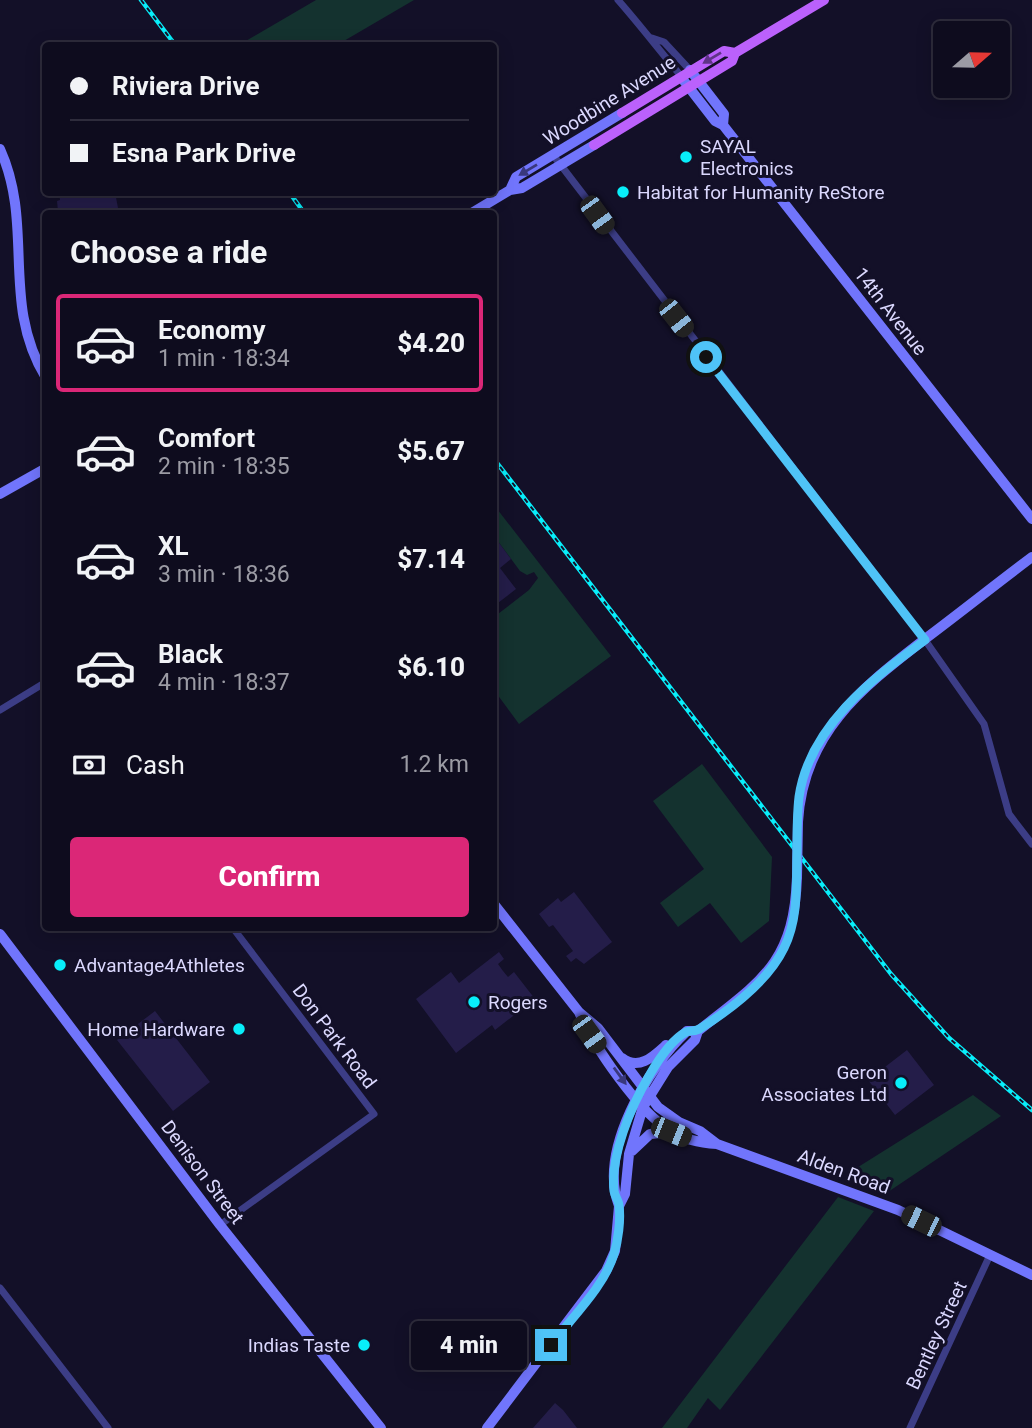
<!DOCTYPE html>
<html lang="en">
<head>
<meta charset="utf-8">
<style>
  :root { --surface:#0e0c1e; --page:#171527; --text:#f1f3f6; --muted:#9b9ba4; --line:#2e2c3c; --accent:#db2777 }
  body { margin:0; font-family:Roboto,sans-serif; background:var(--page); color:var(--text); height:100vh; display:flex; flex-direction:column; font-size:26px; white-space:nowrap }
  * { box-sizing:border-box; margin:0 }
  p { font-size:23px; color:var(--muted) }
  .icon { flex:none; width:38px; height:38px; fill:none; stroke:currentColor; stroke-width:2; stroke-linecap:round; stroke-linejoin:round }
  .map { position:relative; flex:1; overflow:hidden }
  .panel { position:absolute; left:42px; top:210px; width:455px; height:721px; display:flex; flex-direction:column; background:var(--surface); border-radius:7px; box-shadow:0 4px 18px #0003,0 0 0 2px var(--line) }
  .panel>* { flex:none }
  .top-card { position:absolute; left:42px; top:42px; width:455px; height:154px; border-radius:7px; box-shadow:0 4px 18px #0003,0 0 0 2px var(--line); display:grid; align-content:center; height:154px; padding:0 28px; background:var(--surface) }
  .needle { width:46px; rotate:70deg }
  .buttons { position:absolute; left:933px; top:21px; display:grid; gap:14px }
  .buttons a { display:grid; place-items:center; width:77px; height:77px; border-radius:7px; background:var(--surface); box-shadow:0 4px 18px #0003,0 0 0 2px var(--line); font-size:35px }
  .end { position:absolute; width:32px; height:32px; margin:-16px; border:9px solid #4fc3f7; background:#111; box-shadow:0 0 0 4px #111 }
  .from { border-radius:50% }
  .bubble { position:absolute; height:49px; border-radius:7px; background:var(--surface); box-shadow:0 4px 18px #0003,0 0 0 2px var(--line); font-size:23px; font-weight:800; line-height:49px; text-align:center }
  .car { position:absolute; width:21px; height:42px; margin:-21px -10px; border-radius:9px; box-shadow:0 0 5px 2px #0007; background:linear-gradient(#222 24%,#8ab4d8 0 40%,#222 0 76%,#8ab4d8 0 86%,#222 0) }
  .top-card b { display:flex; align-items:center; gap:24px; height:66px; font-size:26px }
  .top-card b+b { border-top:2px solid var(--line) }
  .top-card i { width:18px; height:18px; background:var(--text) }
  ul { padding:0; list-style:none }
  li { display:flex; align-items:center; gap:21px; height:98px; margin:0 14px 10px; padding:0 14px; border:4px solid transparent; border-radius:7px }
  li div { flex:1 }
  li b { display:block; font-size:26px }
  li em { font-style:normal; font-weight:800 }
  li.active { border-color:var(--accent) }
  li>.icon { width:63px; height:63px; stroke-width:1.5 }
  h2 { padding:0 28px; font-size:32px; line-height:84px }
  .pay { display:flex; align-items:center; gap:18px; height:77px; padding:0 28px; font-size:26px }
  .pay p { margin-inline-start:auto }
  .cta { display:flex; gap:14px; margin-top:auto; padding:14px 28px }
  .cta a { flex:1; height:80px; border-radius:7px; background:var(--accent); color:#fff; font-size:28px; font-weight:800; line-height:80px; text-align:center }
  .map>svg:first-child { display:block }
  .green { fill:#14322f }
  .building { fill:#241d49 }
  .lines { fill:none; stroke-linecap:round; stroke-linejoin:round }
  .street { stroke:#3c3d86; stroke-width:7 }
  .secondary { stroke:#7175fc; stroke-width:10 }
  .primary { stroke:#bb61fc; stroke-width:10 }
  .rail-casing { stroke:#08eefa; stroke-width:4.5 }
  .rail { stroke:#131028; stroke-width:2; stroke-dasharray:5; stroke-linecap:butt }
  .secondary-bridge { stroke:#7175fc; stroke-width:10 }
  .oneway { fill:#5f3487 }
  .oneway2 { fill:#39387d }
  .route { stroke:#4fc3f7; stroke-width:9 }
  .poi-dot { fill:#08eefa; stroke:#131028; stroke-width:2.5 }
  .labels { text-anchor:middle; stroke-width:6; stroke-linejoin:round; paint-order:stroke }
  .street-label { font-size:19px; fill:#dbd8fe; stroke:#131028 }
  .poi-label { font-size:19px; fill:#dbd8fe; stroke:#131028; text-anchor:start }
</style>
</head>
<body>
<div class="map">
<svg width="1032" height="1428" viewBox="0 0 1032 1428">
  <rect width="100%" height="100%" fill="#131028"/>
  <path class="green" d="M 316,0 L 414,0 L 337,45 L 239,45 Z
    M 494,505 L 611,656 L 519,724 L 494,690 L 494,617 L 529,590 L 538,578 L 534,572 L 527,575 L 520,571 L 494,536 Z
    M 702,764 L 772,857 L 769,921 L 741,943 L 710,903 L 678,927 L 660,903 L 704,869 L 653,801 Z
    M 973,1095 L 1001,1116 L 888,1192 L 847,1174 Z
    M 838,1197 L 874,1211 L 720,1410 L 708,1398 L 687,1428 L 662,1428 Z"/>
  <path class="building" d="M 59,192 L 115,192 L 118,208 L 85,214 L 62,214 L 62,210 L 58,211 L 57,201 L 60,200 Z
    M 494,536 L 511,559 L 500,568 L 516,589 L 494,606 Z
    M 574,892 L 612,942 L 584,964 L 576,958 L 571,962 L 566,956 L 573,951 L 553,925 L 549,927 L 539,914 L 558,898 L 561,902 Z
    M 499,952 L 504,959 L 498,964 L 503,971 L 508,977 L 514,972 L 535,999 L 495,1030 L 492,1025 L 456,1053 L 416,999 L 451,972 L 459,983 Z
    M 155,1011 L 210,1082 L 173,1111 L 117,1040 Z
    M 907,1050 L 934,1085 L 895,1115 L 868,1080 Z
    M 555,1403 L 563,1410 L 577,1428 L 533,1428 Z"/>
  <g class="lines">
    <path class="street" d="M 618,0 C 640,25 659,50 681,76
      M 652,38 L 664,42 L 690,70
      M 553,155 L 925,640 L 984,724 L 1009,814 L 1032,844
      M 0,710 L 46,682
      M 220,1225 L 374,1114 L 233,928
      M 0,1288 L 108,1428
      M 910,1428 L 990,1255"/>
    <path class="secondary" d="M 690,70 L 724,114 L 723,125
      M 684,81 L 715,121 L 723,125 L 1032,519
      M 0,149 C 35,226 0,303 46,378
      M 510,190 L 516,177 L 622,113
      M 470,214 L 510,190 L 522,188 L 594,145
      M 0,494 L 46,468
      M 798,822 C 803,734 860,689 925,639 C 961,612 996,584 1032,557
      M 494,904 L 579,1012 L 598,1028 L 658,1107 L 679,1122 L 700,1131 L 717,1144
      M 0,934 L 220,1225 L 381,1428
      M 579,1012 C 593,1045 639,1113 671,1131 C 685,1140 701,1143 717,1144 L 898,1210 L 1032,1275
      M 622,1058 C 639,1071 654,1056 666,1045
      M 632,1151 L 650,1134 L 671,1132
      M 619,1206 C 598,1151 647,1068 687,1031 L 698,1031
      M 487,1428 L 606,1271 L 615,1251 L 619,1206 L 625,1194 L 629,1154 L 643,1107 L 668,1067 L 695,1040 L 698,1031 C 761,981 794,964 797,877"/>
    <path class="primary" d="M 622,113 L 724,51 L 735,53
      M 594,145 L 732,61 L 735,53 L 824,0"/>
    <defs>
      <path id="rail" d="M 141,0 L 176,46
        M 289,192 L 305,214
        M 494,459 L 891,974 L 949,1038 L 1032,1110"/>
    </defs>
    <use href="#rail" class="rail-casing"/>
    <use href="#rail" class="rail"/>
    <path class="secondary-bridge" d="M 797,877 L 798,822"/>
  </g>
  <defs><path id="oneway-solid" d="M-6-.8H1V-3.2L6.5 0L1 3.2V.8H-6Z" transform="scale(1.75)"/></defs>
  <use class="oneway" href="#oneway-solid" transform="translate(712 58) rotate(149)"/>
  <g class="oneway2">
    <use href="#oneway-solid" transform="translate(528 170) rotate(149)"/>
    <use href="#oneway-solid" transform="translate(620 1076) rotate(54)"/>
  </g>
  <g class="lines">
    <path class="route" d="M 551,1345 C 572,1317 604,1287 614,1254 C 618,1241 621,1220 619,1206 C 619,1201 615,1197 614,1191 C 610,1156 631,1106 649,1076 C 657,1062 671,1040 686,1032 C 691,1030 696,1032 701,1028 C 731,1009 768,981 784,948 C 799,918 796,883 797,850 C 797,832 797,814 799,797 C 809,727 872,679 925,640 L 706,357"/>
  </g>
  <g class="poi-dot">
    <circle cx="686" cy="157" r="7"/>
    <circle cx="623" cy="192" r="7"/>
    <circle cx="60" cy="965" r="7"/>
    <circle cx="474" cy="1002" r="7"/>
    <circle cx="239" cy="1029" r="7"/>
    <circle cx="901" cy="1083" r="7"/>
    <circle cx="364" cy="1345" r="7"/>
  </g>
  <g class="labels">
    <g class="street-label">
      <text transform="translate(609 100) rotate(-32)" y="7">Woodbine Avenue</text>
      <text transform="translate(891 311) rotate(52)" y="7">14th Avenue</text>
      <text transform="translate(335 1036) rotate(53)" y="7">Don Park Road</text>
      <text transform="translate(844 1171) rotate(20)" y="7">Alden Road</text>
      <text transform="translate(203 1172) rotate(53)" y="7">Denison Street</text>
      <text transform="translate(936 1335) rotate(-65)" y="7">Bentley Street</text>
    </g>
    <g class="poi-label">
      <text x="700" y="153">SAYAL<tspan x="700" dy="22">Electronics</tspan></text>
      <text x="637" y="199">Habitat for Humanity ReStore</text>
      <text x="74" y="972">Advantage4Athletes</text>
      <text x="488" y="1009">Rogers</text>
      <text x="225" y="1036" text-anchor="end">Home Hardware</text>
      <text x="887" y="1079" text-anchor="end">Geron<tspan x="887" dy="22">Associates Ltd</tspan></text>
      <text x="350" y="1352" text-anchor="end">Indias Taste</text>
    </g>
  </g>
</svg>
<div class="buttons">
<a><svg class="needle" viewBox="-14 -14 28 28"><path d="M0-13l5 13h-10z" fill="#e53935"/><path d="M0 13l5-13h-10z" fill="#9b9ba4"/></svg></a>
</div>
<i class="end from" style="left:706px;top:357px"></i>
<i class="end" style="left:551px;top:1345px"></i>
<div class="bubble" style="left:411px;top:1321px;width:116px">4 min</div>
<i class="car" style="left:597px;top:215px;rotate:144deg"></i>
<i class="car" style="left:676px;top:318px;rotate:142deg"></i>
<i class="car" style="left:589px;top:1034px;rotate:144deg"></i>
<i class="car" style="left:671px;top:1132px;rotate:112deg"></i>
<i class="car" style="left:921px;top:1221px;rotate:296deg"></i>
<div class="top-card">
<b><i class="from"></i>Riviera Drive</b>
<b><i></i>Esna Park Drive</b>
</div>
<section class="panel">
<h2>Choose a ride</h2>
<ul>
<li class="active"><svg class="icon" aria-label="car" viewBox="0 0 24 24"><path d="M5 17H2v-5l4-1 3-4h7l3 4 3 1v5h-3M9 17h6M6 11h13"/><circle cx="7" cy="17" r="2"/><circle cx="17" cy="17" r="2"/></svg><div><b>Economy</b><p>1 min · 18:34</p></div><em>$4.20</em></li>
<li><svg class="icon" aria-label="car" viewBox="0 0 24 24"><path d="M5 17H2v-5l4-1 3-4h7l3 4 3 1v5h-3M9 17h6M6 11h13"/><circle cx="7" cy="17" r="2"/><circle cx="17" cy="17" r="2"/></svg><div><b>Comfort</b><p>2 min · 18:35</p></div><em>$5.67</em></li>
<li><svg class="icon" aria-label="car" viewBox="0 0 24 24"><path d="M5 17H2v-5l4-1 3-4h7l3 4 3 1v5h-3M9 17h6M6 11h13"/><circle cx="7" cy="17" r="2"/><circle cx="17" cy="17" r="2"/></svg><div><b>XL</b><p>3 min · 18:36</p></div><em>$7.14</em></li>
<li><svg class="icon" aria-label="car" viewBox="0 0 24 24"><path d="M5 17H2v-5l4-1 3-4h7l3 4 3 1v5h-3M9 17h6M6 11h13"/><circle cx="7" cy="17" r="2"/><circle cx="17" cy="17" r="2"/></svg><div><b>Black</b><p>4 min · 18:37</p></div><em>$6.10</em></li>
</ul>
<div class="pay"><svg class="icon" aria-label="cash" viewBox="0 0 24 24"><path d="M3 7h18v10H3z"/><circle cx="12" cy="12" r="2"/></svg>Cash<p>1.2 km</p></div>
<div class="cta"><a>Confirm</a></div>
</section>
</div>
</body>
</html>
